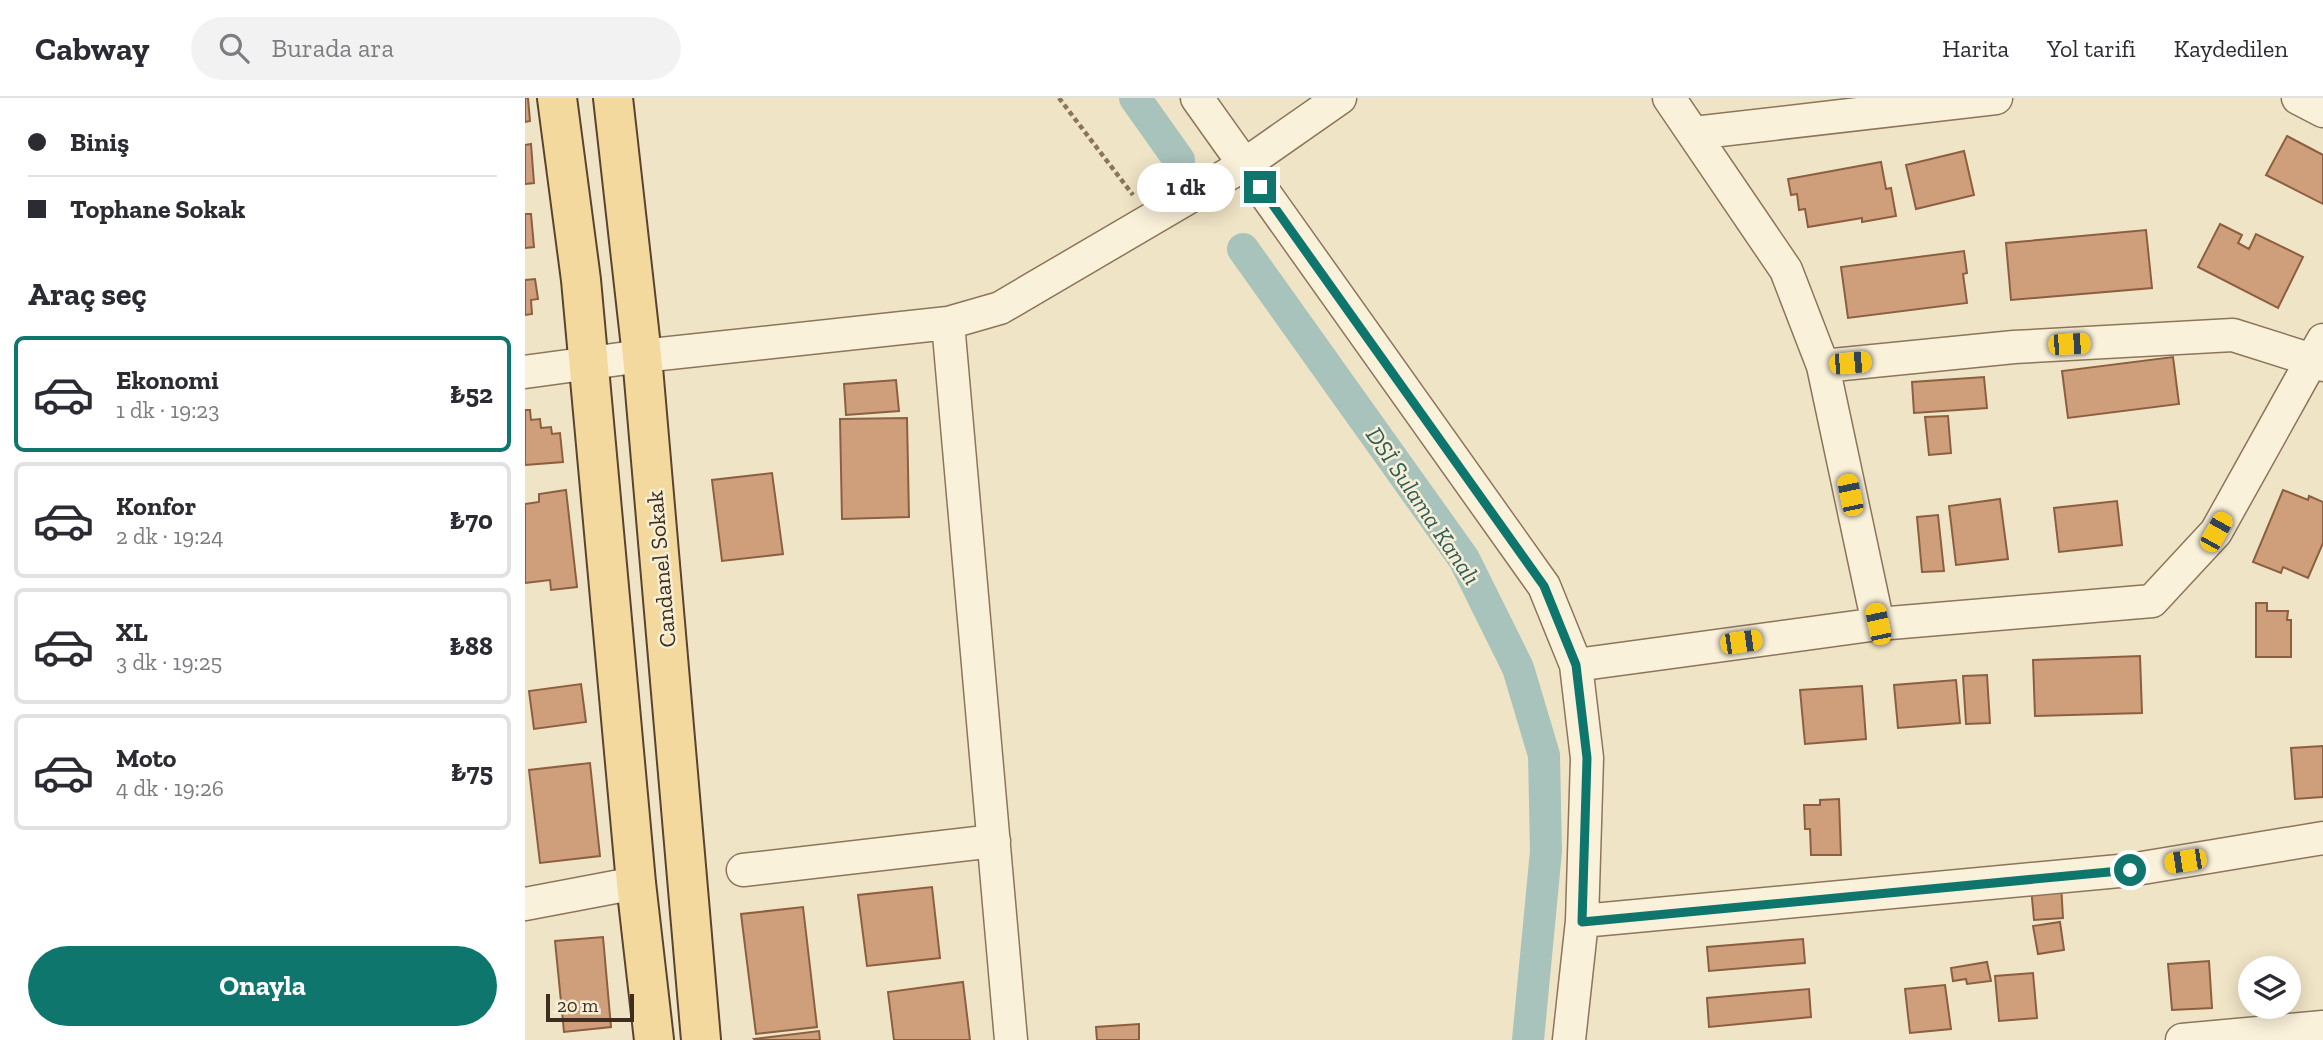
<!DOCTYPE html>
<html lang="tr">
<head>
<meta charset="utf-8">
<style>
  :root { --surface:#fff; --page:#f2f2f3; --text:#2b2b33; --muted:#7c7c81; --line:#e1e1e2; --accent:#0f766e }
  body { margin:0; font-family:"Zilla Slab",serif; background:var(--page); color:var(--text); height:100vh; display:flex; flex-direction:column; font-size:26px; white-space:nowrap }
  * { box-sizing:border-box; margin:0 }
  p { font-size:23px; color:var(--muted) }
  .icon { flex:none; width:38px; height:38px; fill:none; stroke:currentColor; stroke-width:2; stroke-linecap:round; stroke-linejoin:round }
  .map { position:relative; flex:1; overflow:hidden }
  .side { display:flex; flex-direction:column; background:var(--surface); width:525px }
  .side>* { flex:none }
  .top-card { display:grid; align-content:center; height:154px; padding:0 28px; background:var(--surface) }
  .tools { position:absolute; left:1713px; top:858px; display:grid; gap:14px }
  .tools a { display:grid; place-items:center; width:63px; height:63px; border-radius:50%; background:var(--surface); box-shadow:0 4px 18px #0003; font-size:35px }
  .scale { position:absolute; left:21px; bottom:18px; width:88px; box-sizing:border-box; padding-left:7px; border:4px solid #3c2d1f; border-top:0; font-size:19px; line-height:24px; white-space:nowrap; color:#3c2d1f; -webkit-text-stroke:5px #f7eed6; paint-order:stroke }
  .end { position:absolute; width:32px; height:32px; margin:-16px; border:9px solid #0f766e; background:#fff; box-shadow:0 0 0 4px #fff }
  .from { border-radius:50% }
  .bubble { position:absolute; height:49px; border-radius:24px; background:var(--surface); box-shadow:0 4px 18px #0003; font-size:23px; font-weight:700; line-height:49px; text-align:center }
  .car { position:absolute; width:21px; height:42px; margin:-21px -10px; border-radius:9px; box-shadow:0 0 5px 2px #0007; background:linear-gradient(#f5c518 24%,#345 0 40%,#f5c518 0 76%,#345 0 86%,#f5c518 0) }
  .top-card b { display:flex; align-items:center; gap:24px; height:66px; font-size:26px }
  .top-card b+b { border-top:2px solid var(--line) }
  .top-card i { width:18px; height:18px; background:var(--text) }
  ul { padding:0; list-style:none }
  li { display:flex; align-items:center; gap:21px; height:116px; margin:0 14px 10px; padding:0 14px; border:4px solid var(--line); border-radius:10px }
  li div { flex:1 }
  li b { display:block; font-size:26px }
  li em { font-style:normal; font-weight:700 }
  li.selected { border-color:var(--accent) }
  li>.icon { width:63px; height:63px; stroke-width:1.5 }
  h2 { padding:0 28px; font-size:32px; line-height:84px }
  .cta { display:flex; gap:14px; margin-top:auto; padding:14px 28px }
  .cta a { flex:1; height:80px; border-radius:42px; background:var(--accent); color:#fff; font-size:28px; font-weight:700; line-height:80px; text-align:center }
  header { display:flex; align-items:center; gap:42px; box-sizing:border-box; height:98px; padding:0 35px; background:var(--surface); border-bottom:2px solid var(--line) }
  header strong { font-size:33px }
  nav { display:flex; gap:38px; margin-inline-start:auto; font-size:24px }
  .search { width:490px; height:63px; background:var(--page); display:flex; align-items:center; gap:18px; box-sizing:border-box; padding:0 24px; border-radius:38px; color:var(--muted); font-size:26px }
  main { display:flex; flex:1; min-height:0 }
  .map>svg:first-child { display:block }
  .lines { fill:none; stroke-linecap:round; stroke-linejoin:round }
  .canal { stroke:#a8c3bb; stroke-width:32 }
  .building { fill:#cf9f7b; stroke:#8c5f40; stroke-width:2 }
  .minor-casing { stroke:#8c755b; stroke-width:35 }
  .major-casing { stroke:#5a432f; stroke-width:42 }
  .path { stroke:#8c755b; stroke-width:4.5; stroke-dasharray:5 3.5; stroke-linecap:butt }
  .minor { stroke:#faf1da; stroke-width:32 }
  .major { stroke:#f3d99e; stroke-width:38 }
  .route { stroke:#0f766e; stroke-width:9 }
  .labels { text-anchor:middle; stroke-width:5; stroke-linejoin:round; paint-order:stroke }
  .street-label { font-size:23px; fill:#3c2d1f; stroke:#f7eed6 }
  .water-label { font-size:24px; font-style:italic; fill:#2e5c59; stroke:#f7eed6 }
</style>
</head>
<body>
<header>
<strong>Cabway</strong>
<div class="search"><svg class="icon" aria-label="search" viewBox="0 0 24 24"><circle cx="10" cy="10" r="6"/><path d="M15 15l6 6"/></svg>Burada ara</div>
<nav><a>Harita</a><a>Yol tarifi</a><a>Kaydedilen</a></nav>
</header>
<main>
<section class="side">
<div class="top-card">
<b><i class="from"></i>Biniş</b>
<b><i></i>Tophane Sokak</b>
</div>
<h2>Araç seç</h2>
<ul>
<li class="selected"><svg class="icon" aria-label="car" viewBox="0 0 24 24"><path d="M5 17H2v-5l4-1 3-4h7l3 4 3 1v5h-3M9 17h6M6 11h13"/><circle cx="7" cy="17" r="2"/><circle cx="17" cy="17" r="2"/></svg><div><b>Ekonomi</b><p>1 dk · 19:23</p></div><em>₺52</em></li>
<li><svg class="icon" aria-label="car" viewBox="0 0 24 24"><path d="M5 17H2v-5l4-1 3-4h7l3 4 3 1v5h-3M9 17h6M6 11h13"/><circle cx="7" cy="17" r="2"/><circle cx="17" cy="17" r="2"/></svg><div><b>Konfor</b><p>2 dk · 19:24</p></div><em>₺70</em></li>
<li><svg class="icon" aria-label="car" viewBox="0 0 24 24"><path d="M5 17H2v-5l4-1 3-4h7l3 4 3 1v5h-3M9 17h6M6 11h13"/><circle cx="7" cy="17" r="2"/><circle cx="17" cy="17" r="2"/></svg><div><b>XL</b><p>3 dk · 19:25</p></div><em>₺88</em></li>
<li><svg class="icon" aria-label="car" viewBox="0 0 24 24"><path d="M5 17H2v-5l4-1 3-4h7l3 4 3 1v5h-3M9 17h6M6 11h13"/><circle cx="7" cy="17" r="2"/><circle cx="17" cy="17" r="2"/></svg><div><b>Moto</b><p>4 dk · 19:26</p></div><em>₺75</em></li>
</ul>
<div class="cta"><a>Onayla</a></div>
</section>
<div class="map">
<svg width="1798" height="942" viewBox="0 0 1798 942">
  <rect width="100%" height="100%" fill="#f0e4c6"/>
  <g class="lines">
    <path class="canal" d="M 610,0 L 654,62
      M 718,151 L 939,461 L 993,570 L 1019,657 L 1021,753 L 1003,942"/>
  </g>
  <path class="building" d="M 0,0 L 3,0 L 5,23 L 0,24 Z
    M 1762,38 L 1798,57 L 1798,106 L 1741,77 Z
    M 6,46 L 9,85 L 0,86 L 0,47 Z
    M 1439,53 L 1449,97 L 1391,111 L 1381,67 Z
    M 1356,64 L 1361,91 L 1366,90 L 1371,118 L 1337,124 L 1337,120 L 1283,129 L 1280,111 L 1274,112 L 1272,96 L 1266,97 L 1263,81 Z
    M 0,116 L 6,116 L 9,149 L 0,150 Z
    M 1695,126 L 1717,137 L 1713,145 L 1724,151 L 1731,136 L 1778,159 L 1753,210 L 1673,169 Z
    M 1621,132 L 1627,190 L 1486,202 L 1481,145 Z
    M 1439,153 L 1442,175 L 1438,176 L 1442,205 L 1323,220 L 1316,169 Z
    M 10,181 L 13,201 L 6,202 L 7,216 L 0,217 L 0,182 Z
    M 1648,259 L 1654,306 L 1543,320 L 1537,273 Z
    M 1459,279 L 1462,310 L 1389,315 L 1387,284 Z
    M 371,282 L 374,313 L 321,317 L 319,286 Z
    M 0,312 L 5,312 L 6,322 L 15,321 L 16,330 L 26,329 L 27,336 L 35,335 L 38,364 L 0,367 Z
    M 1423,318 L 1426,355 L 1404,357 L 1400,319 Z
    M 382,320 L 384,419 L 317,421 L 315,321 Z
    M 247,375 L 258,456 L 197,463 L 187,382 Z
    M 41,392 L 52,489 L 26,492 L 25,482 L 0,485 L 0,406 L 14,404 L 14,396 Z
    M 1758,392 L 1783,402 L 1784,398 L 1798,404 L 1798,445 L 1783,480 L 1758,469 L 1756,475 L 1728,464 Z
    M 1475,401 L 1483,461 L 1431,467 L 1424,408 Z
    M 1592,403 L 1597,447 L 1534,454 L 1529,410 Z
    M 1413,417 L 1419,473 L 1397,474 L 1392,419 Z
    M 1731,505 L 1742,505 L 1742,513 L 1763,513 L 1762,522 L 1766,522 L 1766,559 L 1731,559 Z
    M 1615,558 L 1617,615 L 1510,618 L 1508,562 Z
    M 1462,577 L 1465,625 L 1441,626 L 1438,578 Z
    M 1431,582 L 1435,625 L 1373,630 L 1369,587 Z
    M 56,586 L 61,624 L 9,631 L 4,593 Z
    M 1337,588 L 1341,641 L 1280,646 L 1275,592 Z
    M 1798,648 L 1798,699 L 1770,701 L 1766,650 Z
    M 65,665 L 75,758 L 15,765 L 4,672 Z
    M 1314,701 L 1316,757 L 1286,757 L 1285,731 L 1280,731 L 1279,707 L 1295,707 L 1295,702 Z
    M 1536,786 L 1538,820 L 1509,822 L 1506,789 Z
    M 407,789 L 415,860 L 342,868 L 333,797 Z
    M 278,809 L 292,929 L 231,936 L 216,816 Z
    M 1535,824 L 1539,852 L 1513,856 L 1508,828 Z
    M 78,839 L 86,929 L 39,934 L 30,843 Z
    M 1278,841 L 1280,865 L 1184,873 L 1182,849 Z
    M 1684,863 L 1687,910 L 1647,912 L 1643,866 Z
    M 1462,864 L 1466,883 L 1442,886 L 1441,881 L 1428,883 L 1426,870 Z
    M 1508,875 L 1512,920 L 1474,923 L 1470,878 Z
    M 438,884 L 445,942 L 369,942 L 363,894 Z
    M 1420,887 L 1426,931 L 1385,935 L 1380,891 Z
    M 1284,891 L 1286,919 L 1184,929 L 1182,900 Z
    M 614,926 L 614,942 L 572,942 L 571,929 Z
    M 294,933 L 295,942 L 230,942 L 229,941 Z"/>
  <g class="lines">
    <defs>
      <path id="minor" d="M 672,0 L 1019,488 L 1051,567 L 1062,660 L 1057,823 L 1044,942
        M 1144,0 L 1261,172 L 1298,268 L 1353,526
        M 1773,0 L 1798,13
        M 1169,35 L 1471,0
        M 423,225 L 486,942
        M 1298,268 L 1489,249 L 1708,237 L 1787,262 L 1798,267
        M 0,274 L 117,258 L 423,225 L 475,210 L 719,67 L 815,0
        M 1051,567 L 1353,526 L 1627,503 L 1691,434 L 1798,242
        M 218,772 L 469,743
        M 0,806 L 111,785
        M 1057,823 L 1605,772 L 1798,740
        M 1657,942 L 1798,929"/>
      <path id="major" d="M 32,0 L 56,182 L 111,785 L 129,942
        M 88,0 L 117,258 L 176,942"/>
    </defs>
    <use href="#minor" class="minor-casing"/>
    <use href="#major" class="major-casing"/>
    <path class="path" d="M 534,0 L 608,97"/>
    <use href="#minor" class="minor"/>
    <use href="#major" class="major"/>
  </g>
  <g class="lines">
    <path class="route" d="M 735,89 L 1019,488 L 1051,567 L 1062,660 L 1057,824 L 1605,772"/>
  </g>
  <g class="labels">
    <g class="street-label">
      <text transform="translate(136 471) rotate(-95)" y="8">Candanel Sokak</text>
    </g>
    <g class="water-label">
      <text transform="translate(898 408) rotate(56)" y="8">DSİ Sulama Kanalı</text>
    </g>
  </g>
</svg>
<div class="tools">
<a><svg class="icon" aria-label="layers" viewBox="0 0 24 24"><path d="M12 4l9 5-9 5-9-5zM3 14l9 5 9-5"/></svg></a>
</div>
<div class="scale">20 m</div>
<i class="end from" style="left:1605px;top:772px"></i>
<i class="end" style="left:735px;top:89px"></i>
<div class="bubble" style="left:612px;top:65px;width:98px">1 dk</div>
<i class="car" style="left:1544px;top:246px;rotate:87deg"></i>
<i class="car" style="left:1325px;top:265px;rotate:85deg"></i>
<i class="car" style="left:1325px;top:397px;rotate:348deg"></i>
<i class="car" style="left:1691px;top:434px;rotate:29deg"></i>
<i class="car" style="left:1353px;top:526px;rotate:348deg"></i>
<i class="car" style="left:1216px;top:544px;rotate:82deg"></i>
<i class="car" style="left:1660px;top:763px;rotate:261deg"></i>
</div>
</main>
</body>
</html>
